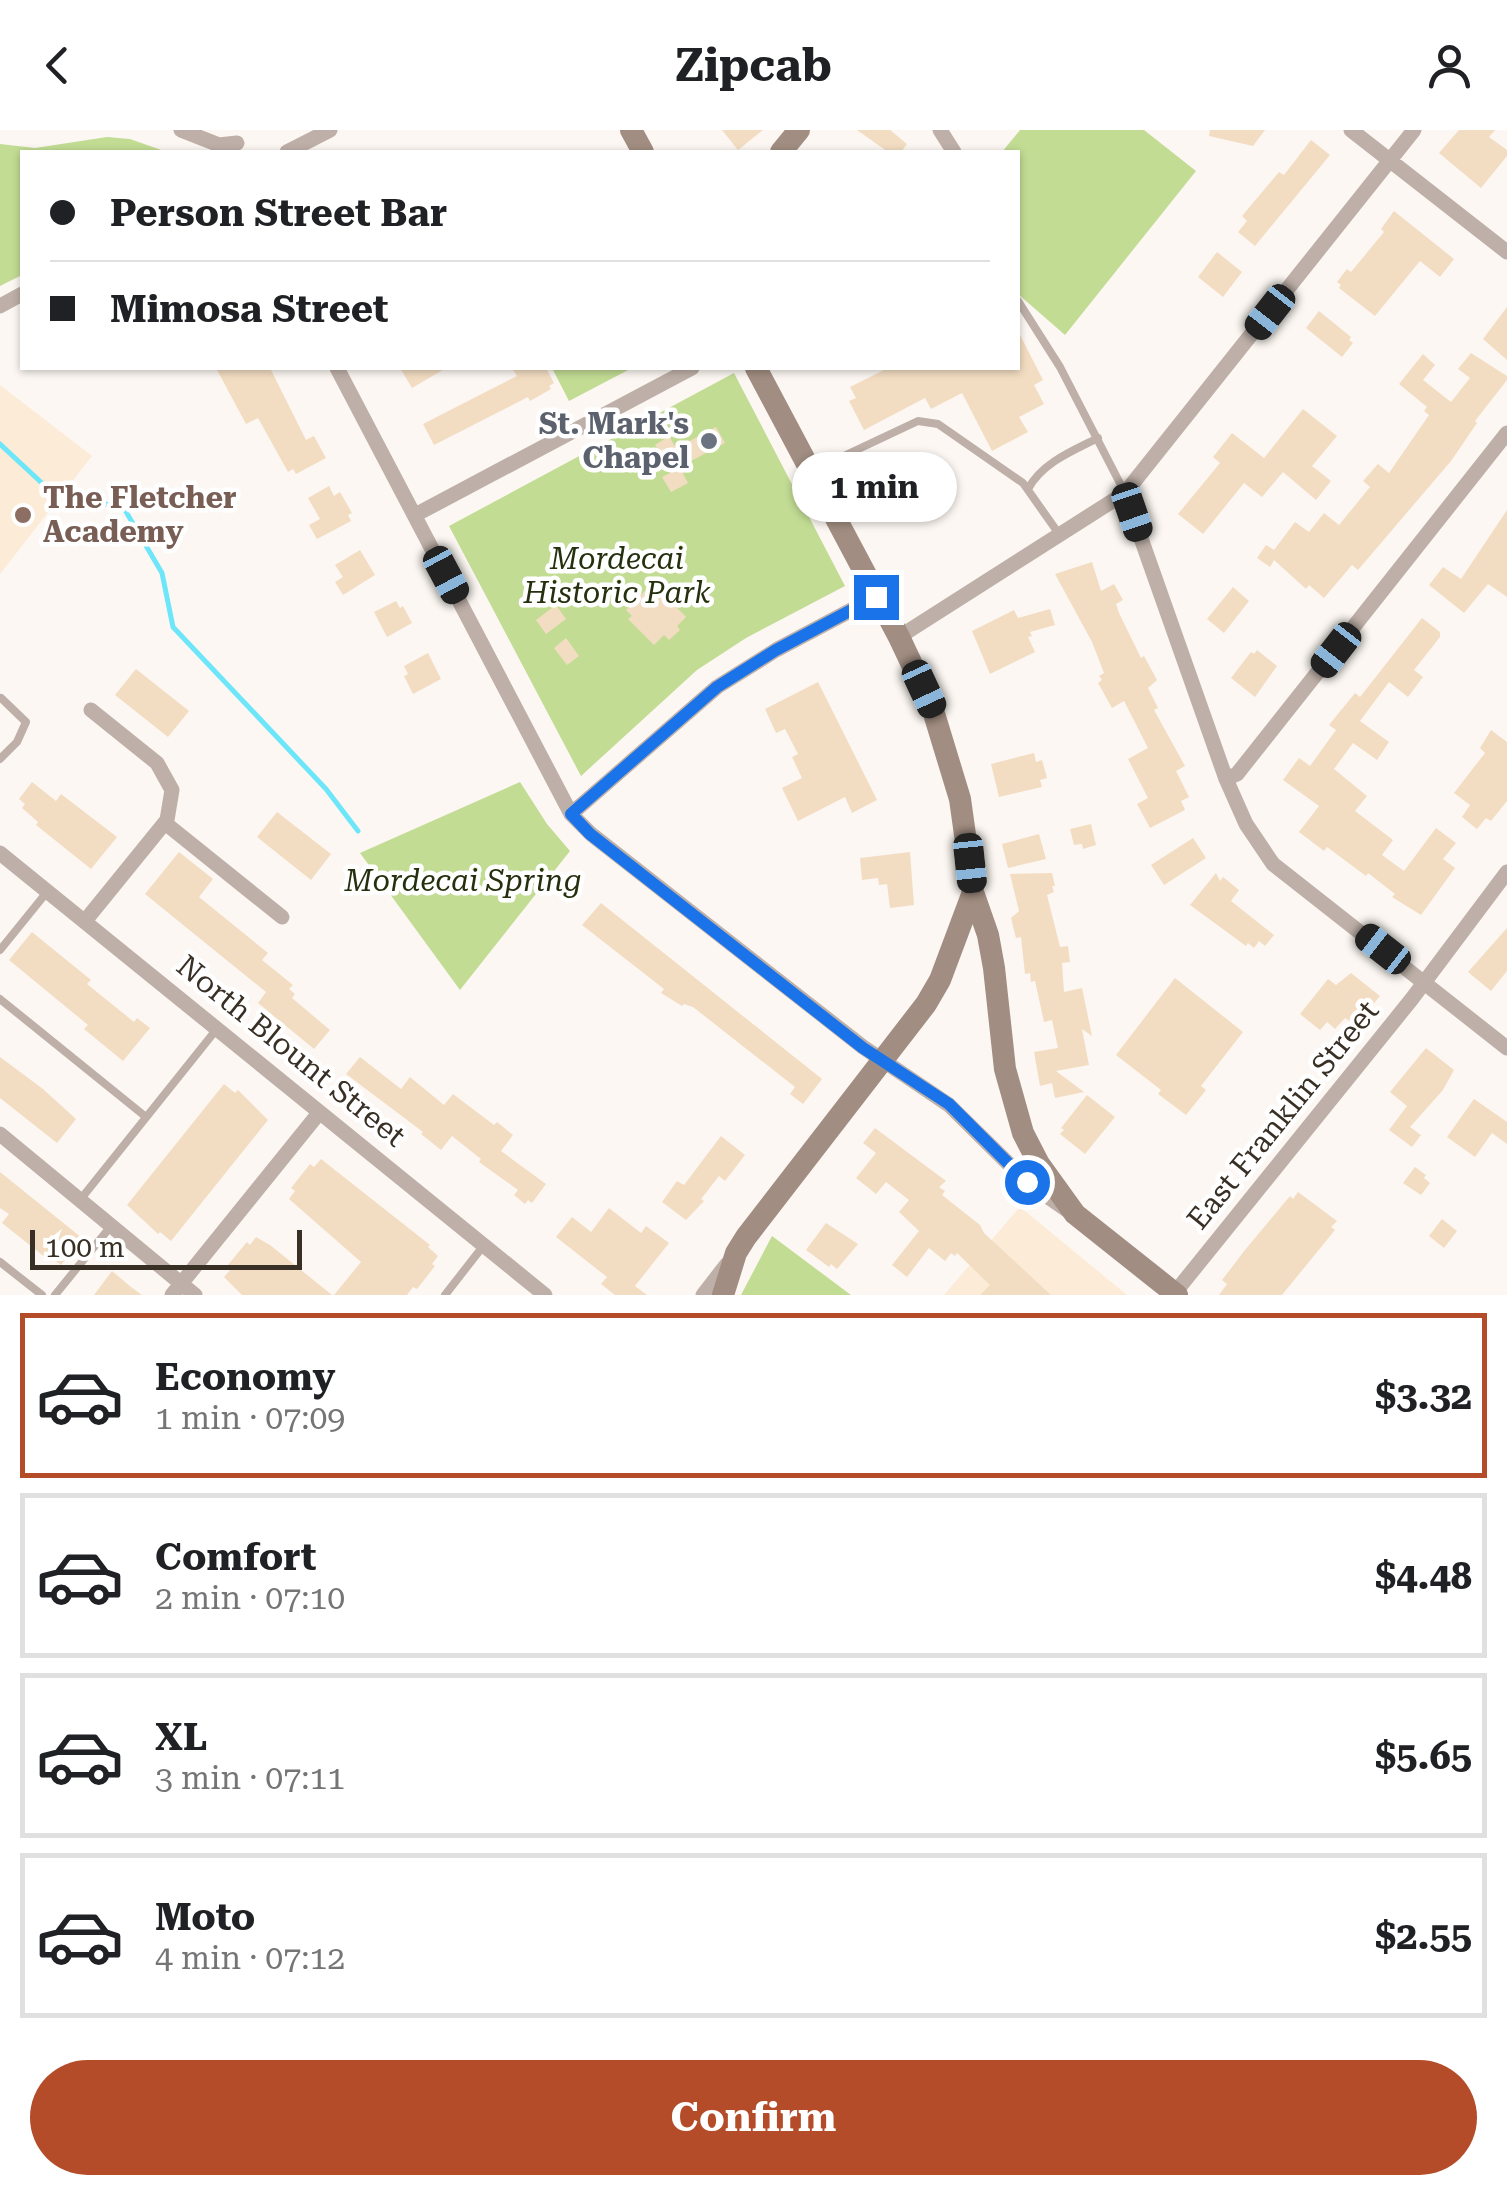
<!DOCTYPE html>
<html lang="en">
<head>
<meta charset="utf-8">
<style>
  :root { --surface:#fff; --page:#f6f6f6; --text:#202124; --muted:#757577; --line:#e0e0e0; --accent:#b44c29 }
  body { margin:0; font-family:"Roboto Serif",serif; background:var(--page); color:var(--text); height:100vh; display:flex; flex-direction:column; font-size:38px; white-space:nowrap }
  * { box-sizing:border-box; margin:0 }
  p { font-size:32px; color:var(--muted) }
  .icon { flex:none; width:55px; height:55px; fill:none; stroke:currentColor; stroke-width:2; stroke-linecap:round; stroke-linejoin:round }
  .map { position:relative; height:1165px; overflow:hidden }
  .panel { display:flex; flex-direction:column; background:var(--surface); flex:1 }
  .panel>* { flex:none }
  .top-card { position:absolute; left:20px; top:20px; width:1000px; height:220px; border-radius:0px; box-shadow:0 2px 8px #0004; display:grid; align-content:center; height:220px; padding:0 30px; background:var(--surface) }
  .scale { position:absolute; left:30px; bottom:25px; width:272px; box-sizing:border-box; padding-left:10px; border:5px solid #382f25; border-top:0; font-size:28px; line-height:35px; white-space:nowrap; color:#382f25; -webkit-text-stroke:8px #fff; paint-order:stroke }
  .end { position:absolute; width:45px; height:45px; margin:-22px; border:12px solid #1a73e8; background:#fff; box-shadow:0 0 0 5px #fff }
  .from { border-radius:50% }
  .bubble { position:absolute; height:70px; border-radius:35px; background:var(--surface); box-shadow:0 2px 8px #0004; font-size:32px; font-weight:700; line-height:70px; text-align:center }
  .car { position:absolute; width:30px; height:60px; margin:-30px -15px; border-radius:12px; box-shadow:0 0 8px 2px #0007; background:linear-gradient(#222 24%,#8ab4d8 0 40%,#222 0 76%,#8ab4d8 0 86%,#222 0) }
  .top-card b { display:flex; align-items:center; gap:35px; height:95px; font-size:38px }
  .top-card b+b { border-top:2px solid var(--line) }
  .top-card i { width:25px; height:25px; background:var(--text) }
  ul { padding:18px 0 0; list-style:none }
  li { display:flex; align-items:center; gap:30px; height:165px; margin:0 20px 15px; padding:0 10px; border:5px solid var(--line); border-radius:0px }
  li div { flex:1 }
  li b { display:block; font-size:38px }
  li em { font-style:normal; font-weight:700 }
  li.current { border-color:var(--accent) }
  li>.icon { width:90px; height:90px; stroke-width:1.5 }
  .cta { display:flex; gap:20px; margin-top:auto; padding:20px 30px }
  .cta a { flex:1; height:115px; border-radius:60px; background:var(--accent); color:#fff; font-size:40px; font-weight:700; line-height:115px; text-align:center }
  header { display:flex; justify-content:space-between; align-items:center; height:130px; padding:0 30px; background:var(--surface); font-size:45px; font-weight:700 }
  .map>svg:first-child { display:block }
  .built { fill:#fbebd7 }
  .green { fill:#c2dc94 }
  .lines { fill:none; stroke-linecap:round; stroke-linejoin:round }
  .stream { stroke:#6ee6f9; stroke-width:5 }
  .building { fill:#f3ddc2 }
  .lane { stroke:#beb0a8; stroke-width:8 }
  .street { stroke:#beb0a8; stroke-width:15 }
  .secondary { stroke:#a18d81; stroke-width:22 }
  .route { stroke:#1a73e8; stroke-width:12 }
  .worship-dot { fill:#6b7280; stroke:#fff; stroke-width:4 }
  .education-dot { fill:#8d6e63; stroke:#fff; stroke-width:4 }
  .labels { text-anchor:middle; stroke-width:9; stroke-linejoin:round; paint-order:stroke }
  .worship-label { font-size:30px; font-weight:bold; fill:#5b616d; stroke:#fff; text-anchor:end }
  .education-label { font-size:30px; font-weight:bold; fill:#785e54; stroke:#fff; text-anchor:start }
  .park-label { font-size:30px; font-style:italic; fill:#25300e; stroke:#fff }
  .street-label { font-size:30px; fill:#382f25; stroke:#fff }
</style>
</head>
<body>
<header><svg class="icon" aria-label="back" viewBox="0 0 24 24"><path d="M15 5l-7 7 7 7"/></svg>Zipcab<svg class="icon" aria-label="person" viewBox="0 0 24 24"><circle cx="12" cy="8" r="4"/><path d="M4 21q1-7 8-7t8 7"/></svg></header>
<div class="map">
<svg width="1507" height="1165" viewBox="0 0 1507 1165">
  <rect width="100%" height="100%" fill="#fcf7f2"/>
  <path class="built" d="M 0,255 L 92,326 L 0,444 Z
    M 1020,1077 L 1127,1165 L 944,1165 Z"/>
  <path class="green" d="M 1020,0 L 1144,0 L 1196,41 L 1065,205 L 1018,164 L 1018,22 L 1002,22 Z
    M 107,7 L 130,9 L 167,22 L 22,22 L 22,145 L 0,156 L 0,14 L 35,18 Z
    M 552,238 L 632,238 L 569,271 Z
    M 734,243 L 845,456 L 746,508 L 697,540 L 581,646 L 449,396 Z
    M 520,652 L 547,694 L 570,721 L 460,860 L 360,723 Z
    M 772,1106 L 851,1165 L 741,1165 Z"/>
  <g class="lines">
    <path class="stream" d="M 0,314 L 44,355 L 125,380 L 162,443 L 173,497 L 326,659 L 358,701"/>
  </g>
  <path class="building" d="M 722,0 L 763,0 L 738,20 Z
    M 857,0 L 890,0 L 907,14 L 901,22 L 888,22 Z
    M 1210,0 L 1265,0 L 1253,16 L 1209,6 Z
    M 1459,0 L 1495,0 L 1489,7 L 1507,20 L 1507,26 L 1481,58 L 1439,23 Z
    M 1311,10 L 1330,25 L 1255,116 L 1238,102 L 1247,91 L 1242,86 L 1279,42 L 1284,45 Z
    M 1394,81 L 1454,129 L 1440,147 L 1420,131 L 1375,186 L 1339,158 L 1341,155 L 1337,152 L 1347,139 L 1351,142 L 1384,102 L 1381,99 Z
    M 1217,122 L 1242,142 L 1223,167 L 1198,147 Z
    M 1507,177 L 1507,230 L 1483,209 Z
    M 1319,181 L 1351,207 L 1349,210 L 1353,213 L 1342,227 L 1306,198 Z
    M 1018,201 L 1043,250 L 1034,255 L 1044,274 L 1019,287 L 1028,302 L 992,321 L 962,263 L 931,279 L 925,268 L 864,300 L 849,271 L 856,268 L 850,257 L 888,238 L 1018,238 Z
    M 1471,223 L 1507,246 L 1507,250 L 1475,291 L 1477,293 L 1451,331 L 1358,440 L 1352,435 L 1324,468 L 1309,455 L 1306,459 L 1274,430 L 1270,437 L 1257,428 L 1266,415 L 1274,420 L 1295,392 L 1309,402 L 1324,383 L 1339,395 L 1370,357 L 1363,351 L 1378,334 L 1389,343 L 1429,285 L 1424,281 L 1427,277 L 1399,254 L 1423,224 L 1435,235 L 1423,250 L 1451,272 L 1470,248 L 1458,239 Z
    M 216,238 L 270,238 L 306,310 L 314,306 L 326,328 L 296,344 L 293,339 L 288,342 L 258,288 L 246,294 Z
    M 400,238 L 446,238 L 412,258 Z
    M 512,238 L 546,238 L 554,253 L 549,256 L 551,259 L 530,271 L 528,267 L 434,315 L 423,294 L 517,246 Z
    M 1303,279 L 1337,306 L 1312,336 L 1331,351 L 1316,370 L 1283,342 L 1262,367 L 1244,353 L 1203,404 L 1178,384 L 1220,333 L 1213,327 L 1232,303 L 1264,328 Z
    M 716,297 L 725,313 L 672,341 L 655,315 L 669,306 L 676,318 Z
    M 680,338 L 688,353 L 671,362 L 662,347 Z
    M 329,356 L 334,366 L 340,362 L 352,383 L 348,385 L 351,391 L 317,409 L 309,395 L 320,389 L 308,368 Z
    M 1507,380 L 1507,467 L 1488,454 L 1464,483 L 1429,455 L 1443,437 L 1461,449 Z
    M 360,420 L 375,445 L 343,465 L 335,452 L 343,447 L 335,435 Z
    M 1092,432 L 1101,461 L 1114,454 L 1123,470 L 1116,474 L 1119,483 L 1141,528 L 1144,526 L 1157,550 L 1148,558 L 1158,578 L 1154,580 L 1185,636 L 1176,641 L 1189,667 L 1181,671 L 1185,680 L 1150,698 L 1137,674 L 1148,668 L 1128,629 L 1148,618 L 1124,571 L 1112,578 L 1098,553 L 1102,550 L 1099,546 L 1104,543 L 1092,512 L 1055,444 Z
    M 653,453 L 686,487 L 677,496 L 680,500 L 669,510 L 664,505 L 654,515 L 628,489 L 632,486 L 626,480 Z
    M 1233,457 L 1249,471 L 1224,503 L 1207,489 Z
    M 396,471 L 400,478 L 403,476 L 412,493 L 387,507 L 374,482 Z
    M 556,475 L 566,489 L 546,504 L 536,490 Z
    M 1050,479 L 1055,495 L 1030,502 L 1032,506 L 1028,507 L 1035,522 L 990,544 L 972,501 L 1014,480 L 1018,488 Z
    M 1422,488 L 1440,502 L 1440,507 L 1414,540 L 1423,547 L 1408,567 L 1389,552 L 1360,591 L 1389,612 L 1377,630 L 1353,613 L 1334,639 L 1367,666 L 1355,681 L 1393,710 L 1382,725 L 1404,741 L 1436,698 L 1456,713 L 1443,729 L 1455,738 L 1421,785 L 1392,767 L 1395,764 L 1368,743 L 1366,746 L 1327,717 L 1324,721 L 1299,702 L 1319,676 L 1283,650 L 1299,628 L 1310,636 L 1336,600 L 1329,595 L 1355,563 L 1360,567 Z
    M 566,508 L 579,526 L 567,535 L 554,518 Z
    M 1257,520 L 1277,536 L 1255,567 L 1231,548 L 1251,522 L 1254,524 Z
    M 428,523 L 441,549 L 413,564 L 404,546 L 408,544 L 404,536 Z
    M 136,539 L 189,581 L 168,607 L 115,565 Z
    M 818,552 L 877,670 L 852,683 L 845,667 L 798,691 L 782,658 L 802,648 L 792,627 L 798,624 L 785,599 L 776,603 L 765,579 Z
    M 1491,600 L 1507,612 L 1507,671 L 1491,691 L 1486,688 L 1477,699 L 1462,687 L 1470,675 L 1454,663 L 1485,623 L 1480,618 Z
    M 1034,623 L 1036,632 L 1042,630 L 1047,648 L 1040,650 L 1042,657 L 999,667 L 991,634 Z
    M 32,652 L 56,671 L 61,664 L 117,707 L 91,739 L 36,695 L 38,692 L 22,678 L 25,674 L 19,669 Z
    M 277,682 L 331,724 L 311,750 L 257,707 Z
    M 1091,694 L 1096,715 L 1083,719 L 1082,714 L 1074,715 L 1070,699 Z
    M 1039,704 L 1046,729 L 1008,738 L 1002,714 Z
    M 1193,708 L 1206,728 L 1164,755 L 1151,735 Z
    M 179,722 L 213,749 L 199,767 L 268,823 L 262,830 L 293,855 L 289,859 L 295,864 L 292,868 L 330,900 L 314,919 L 258,873 L 266,862 L 145,764 Z
    M 910,722 L 914,775 L 890,778 L 887,754 L 879,755 L 878,748 L 862,750 L 860,728 Z
    M 1052,743 L 1055,756 L 1052,756 L 1054,762 L 1047,765 L 1060,817 L 1068,816 L 1070,832 L 1062,833 L 1064,862 L 1082,858 L 1092,906 L 1082,899 L 1089,935 L 1056,941 L 1084,962 L 1055,968 L 1052,953 L 1040,956 L 1034,922 L 1058,918 L 1052,890 L 1044,892 L 1035,851 L 1031,852 L 1030,843 L 1025,844 L 1021,807 L 1016,808 L 1011,788 L 1019,781 L 1010,744 Z
    M 1216,743 L 1220,751 L 1223,747 L 1239,760 L 1231,771 L 1274,805 L 1265,816 L 1259,811 L 1254,818 L 1248,813 L 1246,816 L 1190,775 Z
    M 601,773 L 822,949 L 803,974 L 790,964 L 795,957 L 693,877 L 684,874 L 682,876 L 661,863 L 664,859 L 582,795 Z
    M 1507,798 L 1507,841 L 1491,861 L 1468,842 Z
    M 32,802 L 91,850 L 87,854 L 134,892 L 137,888 L 150,898 L 123,931 L 84,899 L 88,895 L 9,830 Z
    M 1351,843 L 1380,866 L 1360,890 L 1355,887 L 1351,892 L 1345,888 L 1335,899 L 1327,892 L 1320,900 L 1300,884 L 1328,849 L 1336,855 Z
    M 1175,848 L 1243,902 L 1201,956 L 1206,960 L 1186,985 L 1158,964 L 1161,960 L 1116,925 Z
    M 1426,918 L 1454,940 L 1443,960 L 1410,997 L 1421,1005 L 1412,1017 L 1389,1000 L 1407,976 L 1390,962 Z
    M 0,927 L 43,959 L 76,989 L 57,1013 L 0,968 Z
    M 360,927 L 401,959 L 410,947 L 444,975 L 453,964 L 494,995 L 497,992 L 513,1005 L 501,1021 L 546,1054 L 532,1073 L 528,1070 L 525,1074 L 514,1065 L 518,1060 L 479,1032 L 481,1029 L 452,1006 L 441,1020 L 421,1004 L 423,1002 L 346,944 Z
    M 224,954 L 235,963 L 238,960 L 268,990 L 171,1111 L 160,1102 L 158,1104 L 127,1075 Z
    M 1087,965 L 1115,987 L 1085,1024 L 1060,1004 L 1064,1000 L 1061,998 Z
    M 1474,969 L 1507,992 L 1507,1014 L 1492,1003 L 1475,1027 L 1447,1007 Z
    M 875,998 L 946,1051 L 939,1057 L 945,1061 L 942,1065 L 980,1095 L 984,1103 L 1051,1165 L 980,1165 L 990,1155 L 957,1123 L 955,1126 L 951,1123 L 945,1131 L 929,1118 L 907,1147 L 892,1135 L 919,1101 L 899,1082 L 909,1070 L 886,1052 L 876,1064 L 856,1048 L 876,1023 L 863,1013 Z
    M 721,1006 L 745,1025 L 725,1051 L 719,1046 L 701,1069 L 704,1071 L 686,1090 L 662,1072 L 677,1051 L 684,1055 Z
    M 321,1029 L 430,1115 L 428,1117 L 438,1126 L 432,1134 L 435,1136 L 417,1159 L 413,1157 L 407,1165 L 334,1165 L 361,1132 L 289,1069 L 295,1061 L 291,1058 L 310,1034 L 314,1037 Z
    M 1415,1037 L 1426,1045 L 1424,1048 L 1430,1053 L 1421,1065 L 1403,1053 Z
    M 0,1042 L 82,1108 L 61,1135 L 53,1129 L 51,1132 L 2,1093 L 9,1084 L 0,1078 Z
    M 1298,1062 L 1337,1091 L 1331,1097 L 1335,1100 L 1282,1165 L 1219,1165 L 1227,1154 L 1222,1150 L 1245,1120 L 1290,1066 L 1293,1069 Z
    M 609,1078 L 641,1103 L 646,1096 L 669,1113 L 635,1156 L 647,1165 L 615,1165 L 601,1154 L 607,1147 L 556,1107 L 572,1087 L 591,1102 Z
    M 1442,1089 L 1457,1101 L 1444,1118 L 1429,1106 Z
    M 826,1093 L 858,1114 L 837,1139 L 831,1134 L 829,1137 L 806,1120 Z
    M 256,1107 L 270,1115 L 332,1165 L 242,1165 L 224,1147 L 231,1139 L 227,1136 L 247,1112 L 250,1115 Z
    M 112,1141 L 131,1157 L 142,1165 L 94,1165 Z"/>
  <g class="lines">
    <path class="lane" d="M 1018,171 L 1060,237 L 1125,363
      M 814,340 L 918,291 L 938,294 L 1023,353 L 1059,404
      M 1028,359 C 1042,333 1072,321 1098,308
      M 0,629 L 17,612 L 26,592 L 1,568
      M 0,820 L 47,762
      M 0,869 L 146,987
      M 80,1070 L 216,900
      M 0,1132 L 42,1165
      M 55,1165 L 111,1096
      M 445,1165 L 484,1115"/>
    <path class="street" d="M 181,0 L 219,15 L 237,13
      M 940,0 L 954,22
      M 1351,0 L 1507,122
      M 287,22 L 330,0
      M 0,176 L 22,164
      M 337,238 L 571,684 L 591,704 L 863,917 L 949,975 L 1027,1052 L 1067,1080
      M 1125,363 L 1226,649 L 1246,694 L 1273,734 L 1507,918
      M 415,385 L 692,238
      M 899,507 L 1125,363 L 1414,0
      M 1226,649 L 1237,644 L 1507,303
      M 571,684 L 717,557 L 776,520 L 876,467
      M 165,693 L 282,787
      M 0,723 L 545,1165
      M 85,791 L 167,690 L 172,660 L 157,633 L 91,580
      M 0,1004 L 195,1165
      M 172,1165 L 319,983
      M 703,1165 L 727,1134
      M 1173,1165 L 1411,870 L 1507,742"/>
    <path class="secondary" d="M 631,0 L 643,22
      M 781,22 L 799,0
      M 756,238 L 899,507 L 932,577 L 960,669 L 973,762 L 988,805 L 994,838 L 1005,939 L 1023,1003 L 1039,1034 L 1075,1084 L 1177,1165
      M 723,1165 L 736,1123 L 746,1107 L 926,874 L 940,850 L 973,762"/>
  </g>
  <g class="lines">
    <path class="route" d="M 876,467 L 776,520 L 717,557 L 571,684 L 590,704 L 863,918 L 949,974 L 1027,1052"/>
  </g>
  <circle class="worship-dot" cx="709" cy="311" r="10"/>
  <circle class="education-dot" cx="23" cy="385" r="10"/>
  <g class="labels">
    <g class="worship-label">
      <text x="689" y="304">St. Mark's<tspan x="689" dy="34">Chapel</tspan></text>
    </g>
    <g class="education-label">
      <text x="43" y="378">The Fletcher<tspan x="43" dy="34">Academy</tspan></text>
    </g>
    <g class="park-label">
      <text x="617" y="439">Mordecai<tspan x="617" dy="34">Historic Park</tspan></text>
      <text x="463" y="761">Mordecai Spring</text>
    </g>
    <g class="street-label">
      <text transform="translate(291 921) rotate(39)" y="10">North Blount Street</text>
      <text transform="translate(1283 985) rotate(-51)" y="10">East Franklin Street</text>
    </g>
  </g>
</svg>
<div class="scale">100 m</div>
<i class="end from" style="left:1027px;top:1052px"></i>
<i class="end" style="left:876px;top:467px"></i>
<div class="bubble" style="left:792px;top:322px;width:165px">1 min</div>
<i class="car" style="left:1270px;top:182px;rotate:218deg"></i>
<i class="car" style="left:1132px;top:382px;rotate:161deg"></i>
<i class="car" style="left:446px;top:445px;rotate:152deg"></i>
<i class="car" style="left:1336px;top:520px;rotate:218deg"></i>
<i class="car" style="left:924px;top:559px;rotate:155deg"></i>
<i class="car" style="left:970px;top:733px;rotate:174deg"></i>
<i class="car" style="left:1383px;top:819px;rotate:308deg"></i>
<div class="top-card">
<b><i class="from"></i>Person Street Bar</b>
<b><i></i>Mimosa Street</b>
</div>
</div>
<section class="panel">
<ul>
<li class="current"><svg class="icon" aria-label="car" viewBox="0 0 24 24"><path d="M5 17H2v-5l4-1 3-4h7l3 4 3 1v5h-3M9 17h6M6 11h13"/><circle cx="7" cy="17" r="2"/><circle cx="17" cy="17" r="2"/></svg><div><b>Economy</b><p>1 min · 07:09</p></div><em>$3.32</em></li>
<li><svg class="icon" aria-label="car" viewBox="0 0 24 24"><path d="M5 17H2v-5l4-1 3-4h7l3 4 3 1v5h-3M9 17h6M6 11h13"/><circle cx="7" cy="17" r="2"/><circle cx="17" cy="17" r="2"/></svg><div><b>Comfort</b><p>2 min · 07:10</p></div><em>$4.48</em></li>
<li><svg class="icon" aria-label="car" viewBox="0 0 24 24"><path d="M5 17H2v-5l4-1 3-4h7l3 4 3 1v5h-3M9 17h6M6 11h13"/><circle cx="7" cy="17" r="2"/><circle cx="17" cy="17" r="2"/></svg><div><b>XL</b><p>3 min · 07:11</p></div><em>$5.65</em></li>
<li><svg class="icon" aria-label="car" viewBox="0 0 24 24"><path d="M5 17H2v-5l4-1 3-4h7l3 4 3 1v5h-3M9 17h6M6 11h13"/><circle cx="7" cy="17" r="2"/><circle cx="17" cy="17" r="2"/></svg><div><b>Moto</b><p>4 min · 07:12</p></div><em>$2.55</em></li>
</ul>
<div class="cta"><a>Confirm</a></div>
</section>
</body>
</html>
